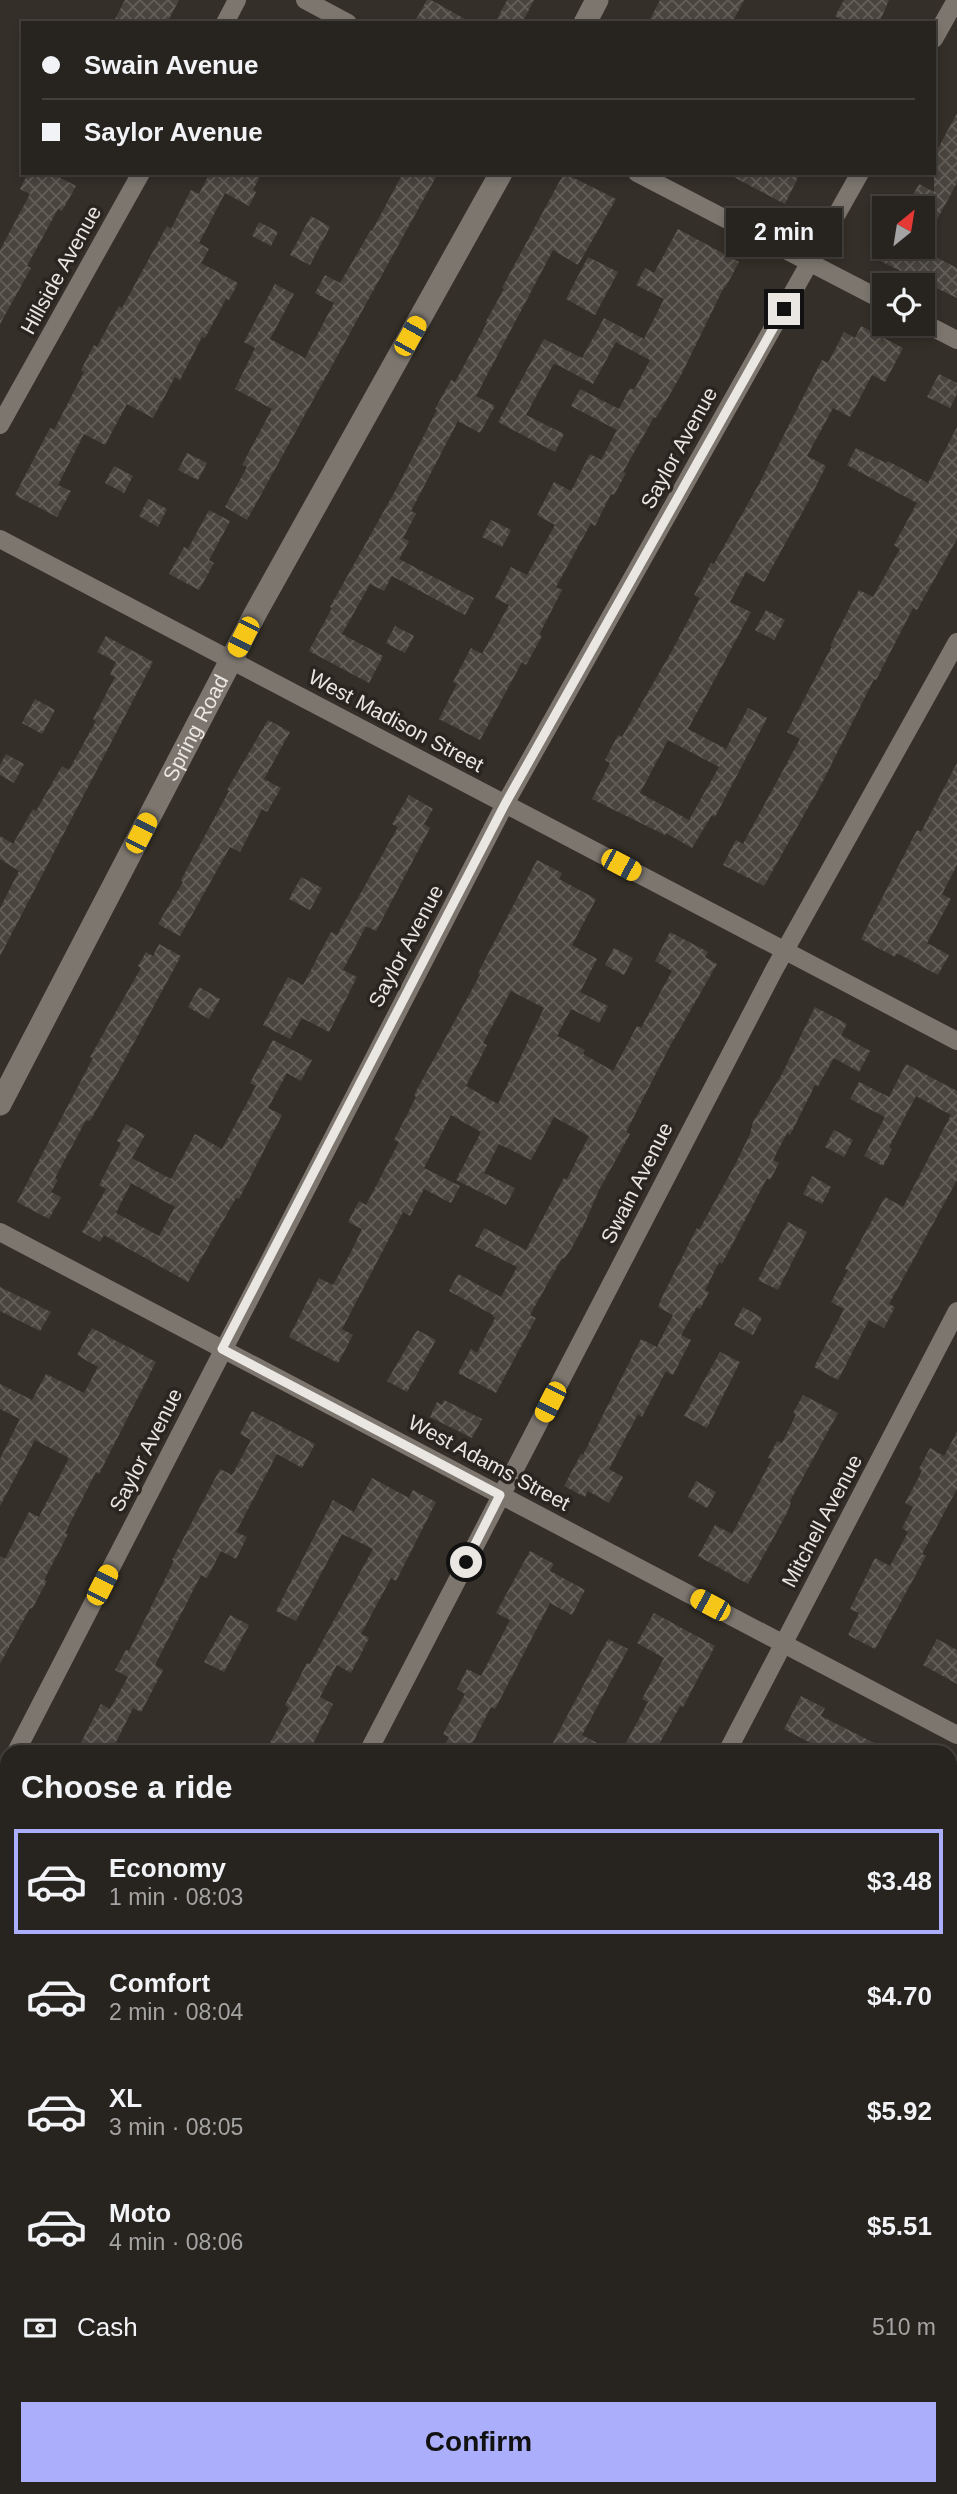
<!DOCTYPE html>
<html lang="en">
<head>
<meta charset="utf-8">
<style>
  :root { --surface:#27231e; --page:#2f2b27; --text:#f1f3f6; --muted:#a4a4a4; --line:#43403c; --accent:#abaffb }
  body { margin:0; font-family:Helvetica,sans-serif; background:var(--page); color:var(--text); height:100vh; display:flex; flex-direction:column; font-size:26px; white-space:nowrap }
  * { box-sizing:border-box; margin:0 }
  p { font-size:23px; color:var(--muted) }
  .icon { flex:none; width:38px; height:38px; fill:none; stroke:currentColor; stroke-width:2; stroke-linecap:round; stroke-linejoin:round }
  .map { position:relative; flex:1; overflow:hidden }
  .panel { position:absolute; left:0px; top:1745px; width:957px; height:751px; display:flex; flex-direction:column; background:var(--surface); border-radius:21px 21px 0 0; box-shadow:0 4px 10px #0003,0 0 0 2px var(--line) }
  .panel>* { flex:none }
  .guide { position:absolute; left:21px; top:21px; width:915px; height:154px; border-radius:0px; box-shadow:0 4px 10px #0003,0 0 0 2px var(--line); display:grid; align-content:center; height:154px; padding:0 21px; background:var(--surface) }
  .needle { width:46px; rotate:30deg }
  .fabs { position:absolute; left:872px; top:196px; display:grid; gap:14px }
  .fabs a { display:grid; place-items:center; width:63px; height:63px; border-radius:0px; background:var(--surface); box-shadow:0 4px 10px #0003,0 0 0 2px var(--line); font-size:35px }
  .end { position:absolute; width:32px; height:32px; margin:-16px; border:9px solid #eae6e2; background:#111; box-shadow:0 0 0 4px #111 }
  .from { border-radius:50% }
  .bubble { position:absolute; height:49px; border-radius:0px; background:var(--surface); box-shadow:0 4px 10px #0003,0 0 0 2px var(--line); font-size:23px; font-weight:600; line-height:49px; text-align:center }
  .car { position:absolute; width:21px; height:42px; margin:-21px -10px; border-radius:9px; box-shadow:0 0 5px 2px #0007; background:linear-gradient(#f5c518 24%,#345 0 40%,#f5c518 0 76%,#345 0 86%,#f5c518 0) }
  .guide b { display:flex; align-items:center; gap:24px; height:66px; font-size:26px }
  .guide b+b { border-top:2px solid var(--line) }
  .guide i { width:18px; height:18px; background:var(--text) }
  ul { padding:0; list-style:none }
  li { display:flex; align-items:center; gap:21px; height:105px; margin:0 14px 10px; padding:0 7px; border:4px solid transparent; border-radius:0px }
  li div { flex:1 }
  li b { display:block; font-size:26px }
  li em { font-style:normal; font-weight:600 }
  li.on { border-color:var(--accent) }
  li>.icon { width:63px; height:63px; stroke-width:1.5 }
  h2 { padding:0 21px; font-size:32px; line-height:84px }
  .pay { display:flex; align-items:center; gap:18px; height:77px; padding:0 21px; font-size:26px }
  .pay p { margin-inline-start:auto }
  .cta { display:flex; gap:14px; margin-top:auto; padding:14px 21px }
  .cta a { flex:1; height:80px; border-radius:0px; background:var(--accent); color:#111; font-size:28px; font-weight:600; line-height:80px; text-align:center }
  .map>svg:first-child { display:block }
  .wetland { fill:url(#wetland-marsh) }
  .building { fill:url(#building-cross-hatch); fill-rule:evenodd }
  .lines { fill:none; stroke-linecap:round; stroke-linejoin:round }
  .minor { stroke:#7c766f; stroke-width:18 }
  .tertiary { stroke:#7c766f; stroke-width:23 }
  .route { stroke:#eae6e2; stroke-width:9 }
  .labels { text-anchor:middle; stroke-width:7; stroke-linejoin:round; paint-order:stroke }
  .street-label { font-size:21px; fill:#eae6e2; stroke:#2a251f }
</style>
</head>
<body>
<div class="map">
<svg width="957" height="2494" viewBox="0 0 957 2494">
  <defs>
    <pattern id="wetland-marsh" width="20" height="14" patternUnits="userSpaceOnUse" patternTransform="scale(1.75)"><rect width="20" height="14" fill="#63513b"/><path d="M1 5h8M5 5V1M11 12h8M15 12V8" fill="none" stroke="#7a6a57"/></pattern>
    <pattern id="building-cross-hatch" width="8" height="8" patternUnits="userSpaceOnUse" patternTransform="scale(1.75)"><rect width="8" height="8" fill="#49443d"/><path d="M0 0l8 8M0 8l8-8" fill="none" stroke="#635f59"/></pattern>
  </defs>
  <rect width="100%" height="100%" fill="#342f28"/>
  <path class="wetland" d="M 7,2164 L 7,2272 L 0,2269 L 0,2177 Z"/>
  <path class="building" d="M 125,0 L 179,0 L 167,23 L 113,23 Z
    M 427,0 L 431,0 L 472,23 L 414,23 Z
    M 507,0 L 534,0 L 522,23 L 495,23 Z
    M 660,0 L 744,0 L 732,23 L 648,23 Z
    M 844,0 L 889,0 L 879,23 L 849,23 L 835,16 Z
    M 957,113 L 957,183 L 934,225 L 922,219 L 922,208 L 906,208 L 919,184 L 934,192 L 934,156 Z
    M 28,173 L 51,173 L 76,186 L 62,211 L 58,209 L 27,266 L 31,268 L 0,324 L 0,250 L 30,194 L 20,189 Z
    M 210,173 L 262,173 L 253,190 L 256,192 L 249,206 L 225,193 L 199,243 L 209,249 L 201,263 L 238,283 L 229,300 L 226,299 L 205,338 L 202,337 L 180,380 L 175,377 L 153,418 L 127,404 L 105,445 L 84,434 L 58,485 L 71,491 L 57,517 L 15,495 L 50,428 L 54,430 L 84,372 L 81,370 L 94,345 L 97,347 L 119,306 L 122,308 L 167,226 L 171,229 L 191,190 L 199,194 Z
    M 403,173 L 438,173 L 247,520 L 225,507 L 247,467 L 242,465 L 272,409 L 235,389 L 255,348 L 244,342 L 275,284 L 294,294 L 270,339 L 305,358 L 334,303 L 315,293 L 325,275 L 340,283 L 371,230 L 372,231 Z
    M 564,173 L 616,199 L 578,265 L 553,250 L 476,396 L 495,406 L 480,433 L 458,421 L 411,511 L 416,514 L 403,538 L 409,541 L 399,559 L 474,598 L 465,615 L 392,576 L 384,591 L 370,584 L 342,634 L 383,656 L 369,683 L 309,651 L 332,608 L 330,607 L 398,486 L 437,410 L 435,409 L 451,380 L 455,382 L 487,323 L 485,323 L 504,289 L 502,288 Z
    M 726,173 L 800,173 L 785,204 Z
    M 311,216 L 330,227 L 310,265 L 290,255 Z
    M 259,222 L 278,232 L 271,246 L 252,236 Z
    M 678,229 L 739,262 L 725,288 L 724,287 L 681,375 L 656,418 L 654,417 L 623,472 L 626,473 L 614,495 L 611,494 L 595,526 L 591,523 L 556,587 L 562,590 L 539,635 L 542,636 L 526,665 L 522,662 L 480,740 L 439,719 L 457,684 L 453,682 L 471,648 L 482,654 L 509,605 L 495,598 L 511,567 L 527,575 L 555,525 L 537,515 L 554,482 L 571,491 L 590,454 L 601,460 L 617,430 L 571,406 L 580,389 L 619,409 L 630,388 L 634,390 L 650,360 L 616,342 L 593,384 L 556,364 L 553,365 L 526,415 L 564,434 L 555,452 L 498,422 L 544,339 L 582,358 L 604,318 L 644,339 L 664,299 L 636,285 L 645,268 L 654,273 Z
    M 885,247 L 916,247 L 957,268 L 957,298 L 878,260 Z
    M 588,257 L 618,272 L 595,315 L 566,299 Z
    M 861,326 L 903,348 L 885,382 L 872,375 L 850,417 L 833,408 L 807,456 L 826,466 L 809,500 L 764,582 L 746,572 L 730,602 L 751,612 L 688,729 L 726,749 L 748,708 L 767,718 L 715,817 L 712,815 L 692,848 L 666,833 L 665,835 L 592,799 L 610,763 L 605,760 L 618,735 L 622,737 L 673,649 L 700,598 L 694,595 L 711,563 L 714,564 L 759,484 L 822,360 L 828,363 L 844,332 L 855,338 ZM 668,740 L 719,767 L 689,820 L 640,793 Z
    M 939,374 L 957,383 L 957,394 L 950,408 L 927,397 Z
    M 957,427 L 957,539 L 917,610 L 913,608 L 876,680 L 874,679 L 823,781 L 764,886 L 723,865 L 736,840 L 743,844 L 800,739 L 787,732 L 832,646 L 830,646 L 851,605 L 859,590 L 873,597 L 900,549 L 894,545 L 917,503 L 847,465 L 856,448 L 886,463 L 888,461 L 928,483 Z
    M 187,453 L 207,463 L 198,480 L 178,470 Z
    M 114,466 L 133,476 L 124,493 L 105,483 Z
    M 148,499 L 167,509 L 158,527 L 139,516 Z
    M 209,510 L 230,521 L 209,560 L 214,563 L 199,590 L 169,574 L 184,547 L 188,549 Z
    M 491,520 L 511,530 L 502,547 L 482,537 Z
    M 766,610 L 785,620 L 774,640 L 755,630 Z
    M 395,626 L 414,636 L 405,653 L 386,643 Z
    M 106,636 L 153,662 L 0,956 L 0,908 L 19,871 L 0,859 L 0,836 L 13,844 L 33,809 L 36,811 L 62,766 L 69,770 L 96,721 L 93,719 L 115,677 L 110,675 L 116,662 L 97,652 Z
    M 35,699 L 55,710 L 42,734 L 22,723 Z
    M 268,720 L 290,732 L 264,779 L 281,788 L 267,812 L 262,809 L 240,852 L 230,847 L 180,936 L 158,924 L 183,882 L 181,880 L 229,791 L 227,790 Z
    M 6,754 L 24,764 L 14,783 L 0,775 L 0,765 Z
    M 957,763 L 957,865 L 942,894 L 951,899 L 927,943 L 949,955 L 938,975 L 897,953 L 895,957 L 861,939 L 917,830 L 921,832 Z
    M 409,795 L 433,809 L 424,824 L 430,828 L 376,931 L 366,926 L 343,970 L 357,977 L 329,1032 L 302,1018 L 290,1039 L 263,1025 L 288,977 L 303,985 L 331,932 L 337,935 L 398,827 L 392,824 Z
    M 537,860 L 562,873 L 559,879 L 596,899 L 572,945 L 597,959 L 580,992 L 608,1006 L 599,1023 L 571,1009 L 557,1036 L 585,1050 L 583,1054 L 613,1071 L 637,1026 L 641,1028 L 672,971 L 655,961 L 670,932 L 708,952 L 705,957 L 717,964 L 671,1044 L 626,1132 L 630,1134 L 599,1190 L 583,1227 L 571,1249 L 564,1259 L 562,1258 L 530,1315 L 536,1318 L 496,1393 L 458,1373 L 471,1349 L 477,1353 L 495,1318 L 492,1316 L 493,1315 L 449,1291 L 458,1274 L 501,1297 L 517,1267 L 475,1246 L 484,1228 L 526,1250 L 564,1178 L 567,1179 L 589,1136 L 554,1117 L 531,1160 L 499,1144 L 484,1173 L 515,1188 L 506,1205 L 456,1180 L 481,1132 L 451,1115 L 424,1168 L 460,1186 L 451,1203 L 424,1189 L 410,1216 L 403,1212 L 342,1329 L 353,1335 L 338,1363 L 289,1337 L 319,1278 L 333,1285 L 351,1252 L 362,1229 L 348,1222 L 359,1201 L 366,1205 L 399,1142 L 394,1140 L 416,1097 L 414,1095 L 480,975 L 478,973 ZM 511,991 L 544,1008 L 498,1104 L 466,1086 L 487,1045 L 483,1043 Z
    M 301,877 L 322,888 L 310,910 L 289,899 Z
    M 159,944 L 181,956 L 118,1072 L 90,1121 L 86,1120 L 55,1178 L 58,1180 L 51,1192 L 61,1197 L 49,1219 L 17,1202 L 93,1058 L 90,1057 L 141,968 L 138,966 L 146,952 L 153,956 Z
    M 614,948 L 633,958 L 624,975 L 605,965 Z
    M 199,987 L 220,999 L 209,1019 L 188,1007 Z
    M 815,1007 L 847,1024 L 841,1035 L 870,1051 L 859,1072 L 834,1058 L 818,1086 L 815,1085 L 790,1135 L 787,1133 L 773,1160 L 779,1163 L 770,1180 L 767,1178 L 722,1264 L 719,1262 L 705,1290 L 709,1292 L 700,1309 L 697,1307 L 681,1335 L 691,1340 L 673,1375 L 666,1371 L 642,1417 L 638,1414 L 609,1469 L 623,1477 L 609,1503 L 588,1491 L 585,1497 L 564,1486 L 581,1454 L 583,1455 L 641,1339 L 657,1347 L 673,1315 L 658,1307 L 663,1295 L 697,1228 L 699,1230 L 734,1167 L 750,1134 L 753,1122 L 782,1074 Z
    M 273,1040 L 312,1060 L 301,1081 L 287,1073 L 268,1108 L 282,1115 L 239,1199 L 236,1198 L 188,1282 L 104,1235 L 100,1242 L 82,1232 L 106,1189 L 99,1185 L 121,1143 L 117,1141 L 126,1124 L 145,1135 L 132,1158 L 171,1179 L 195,1134 L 222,1149 L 256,1086 L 250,1083 ZM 131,1183 L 175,1207 L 159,1236 L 116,1213 Z
    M 906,1064 L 957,1091 L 957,1180 L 889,1304 L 895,1307 L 884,1328 L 869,1320 L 838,1380 L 814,1367 L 844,1309 L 831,1302 L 848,1270 L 845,1269 L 885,1197 L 903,1207 L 951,1115 L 916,1096 L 889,1147 L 892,1149 L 883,1166 L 864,1156 L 885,1117 L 850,1099 L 859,1082 L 889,1097 Z
    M 834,1130 L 853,1140 L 844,1157 L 825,1147 Z
    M 812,1176 L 831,1187 L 822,1204 L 803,1194 Z
    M 788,1222 L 807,1232 L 778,1290 L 758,1280 Z
    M 0,1287 L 51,1312 L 40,1331 L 0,1311 Z
    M 743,1307 L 762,1318 L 753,1335 L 734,1325 Z
    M 92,1328 L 156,1362 L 99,1474 L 96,1472 L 65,1533 L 68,1534 L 44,1580 L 47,1581 L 32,1609 L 30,1608 L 0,1664 L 0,1556 L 5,1559 L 29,1512 L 39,1517 L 69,1458 L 35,1440 L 0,1506 L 0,1459 L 20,1419 L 0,1409 L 0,1384 L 32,1400 L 46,1374 L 84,1393 L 98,1367 L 77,1355 Z
    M 417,1330 L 436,1340 L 407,1392 L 387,1381 Z
    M 720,1352 L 740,1362 L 707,1428 L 684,1416 Z
    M 803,1395 L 838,1413 L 790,1501 L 791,1502 L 787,1513 L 748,1584 L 698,1556 L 715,1525 L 732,1534 L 772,1459 L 768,1458 L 777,1441 L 782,1443 L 796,1415 L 793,1413 Z
    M 444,1400 L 482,1419 L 472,1438 L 430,1417 L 437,1402 L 442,1405 Z
    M 252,1411 L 315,1444 L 302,1468 L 277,1454 L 236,1532 L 247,1537 L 236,1559 L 221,1551 L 207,1578 L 201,1575 L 155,1665 L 163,1670 L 141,1712 L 133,1708 L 111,1752 L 76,1752 L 101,1704 L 110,1709 L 128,1677 L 115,1670 L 126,1650 L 129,1651 L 174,1561 L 172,1560 L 220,1469 L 232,1475 L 251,1440 L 240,1434 Z
    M 957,1432 L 957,1489 L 922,1554 L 926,1556 L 875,1649 L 848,1635 L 859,1613 L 850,1609 L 875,1558 L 890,1566 L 908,1532 L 902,1528 L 913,1507 L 905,1503 L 922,1471 L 919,1469 L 930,1448 L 944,1456 Z
    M 372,1478 L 409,1498 L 413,1490 L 436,1502 L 396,1581 L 391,1578 L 361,1634 L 369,1638 L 351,1673 L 337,1665 L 320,1697 L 333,1704 L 309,1752 L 265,1752 L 289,1708 L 285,1705 L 307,1663 L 310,1664 L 373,1549 L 342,1534 L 296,1621 L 276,1611 L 333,1500 L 354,1512 Z
    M 696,1481 L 716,1492 L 707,1508 L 688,1497 Z
    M 530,1551 L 554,1564 L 550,1571 L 585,1590 L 572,1615 L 550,1603 L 495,1709 L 491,1707 L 468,1752 L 441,1752 L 449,1737 L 443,1734 L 465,1694 L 457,1689 L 467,1669 L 481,1676 L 510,1620 L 496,1613 Z
    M 654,1613 L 715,1646 L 683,1707 L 680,1706 L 655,1752 L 621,1752 L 648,1702 L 642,1699 L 664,1658 L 637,1643 Z
    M 230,1615 L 249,1625 L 224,1672 L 204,1662 Z
    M 608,1639 L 628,1649 L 582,1735 L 614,1752 L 548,1752 Z
    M 937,1639 L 957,1650 L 957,1684 L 923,1665 Z
    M 801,1696 L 825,1708 L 821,1716 L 892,1752 L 828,1752 L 784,1729 Z"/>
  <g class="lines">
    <path class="minor" d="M 305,0 L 348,23
      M 225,23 L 237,0
      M 934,39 L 956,0
      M 637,173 L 884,301
      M 922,322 L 957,340
      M 0,425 L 141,173
      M 0,539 L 957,1041
      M 0,1232 L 957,1735
      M 16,1752 L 505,804 L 860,173
      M 368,1752 L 774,970 L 957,642
      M 727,1752 L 957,1311
      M 0,1782 L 7,1769
      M 950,1891 L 957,1877
      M 0,1926 L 7,1930
      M 950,2425 L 957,2429
      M 339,2494 L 342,2488
      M 651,2494 L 654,2488"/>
    <g class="tertiary">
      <path d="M 585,23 L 597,0"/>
      <path id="s1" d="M 0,1104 L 255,614 L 501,173"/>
    </g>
  </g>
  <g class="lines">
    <path class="route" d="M 466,1562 L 500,1495 L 222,1349 L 505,804 L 784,309"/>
  </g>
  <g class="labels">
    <g class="street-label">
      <text transform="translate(61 270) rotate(-61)" y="7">Hillside Avenue</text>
      <text transform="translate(679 448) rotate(-61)" y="7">Saylor Avenue</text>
      <text transform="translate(396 721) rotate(28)" y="7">West Madison Street</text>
      <text dy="7" stroke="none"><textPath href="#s1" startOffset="424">Spring Road</textPath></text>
      <text transform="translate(406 946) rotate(-62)" y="7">Saylor Avenue</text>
      <text transform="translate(637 1183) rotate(-63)" y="7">Swain Avenue</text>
      <text transform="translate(146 1450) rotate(-63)" y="7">Saylor Avenue</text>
      <text transform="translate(489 1463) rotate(28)" y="7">West Adams Street</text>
      <text transform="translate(822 1521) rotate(-62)" y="7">Mitchell Avenue</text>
    </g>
  </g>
</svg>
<div class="fabs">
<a><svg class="needle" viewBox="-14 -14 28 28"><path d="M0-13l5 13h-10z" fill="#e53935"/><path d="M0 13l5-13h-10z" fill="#a4a4a4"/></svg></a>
<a><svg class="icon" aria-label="locate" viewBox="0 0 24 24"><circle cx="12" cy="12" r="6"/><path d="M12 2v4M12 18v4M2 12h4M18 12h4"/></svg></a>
</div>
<i class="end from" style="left:466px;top:1562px"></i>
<i class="end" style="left:784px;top:309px"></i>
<div class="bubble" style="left:726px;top:208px;width:116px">2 min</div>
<i class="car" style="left:410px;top:336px;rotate:29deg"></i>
<i class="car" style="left:243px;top:637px;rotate:207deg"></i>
<i class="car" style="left:141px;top:833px;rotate:27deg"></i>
<i class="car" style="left:621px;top:865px;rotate:118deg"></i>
<i class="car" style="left:550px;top:1402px;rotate:207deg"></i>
<i class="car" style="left:102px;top:1585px;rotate:27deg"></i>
<i class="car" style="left:710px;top:1605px;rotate:298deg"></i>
<div class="guide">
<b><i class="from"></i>Swain Avenue</b>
<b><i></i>Saylor Avenue</b>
</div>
<section class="panel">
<h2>Choose a ride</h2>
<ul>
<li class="on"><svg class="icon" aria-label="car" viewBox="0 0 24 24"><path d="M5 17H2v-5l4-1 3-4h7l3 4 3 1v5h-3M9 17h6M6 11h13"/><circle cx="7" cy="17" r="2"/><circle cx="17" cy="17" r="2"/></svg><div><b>Economy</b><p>1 min · 08:03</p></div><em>$3.48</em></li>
<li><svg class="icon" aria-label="car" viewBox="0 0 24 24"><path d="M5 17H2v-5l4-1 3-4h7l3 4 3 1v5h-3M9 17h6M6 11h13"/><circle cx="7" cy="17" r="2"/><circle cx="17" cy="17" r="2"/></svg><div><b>Comfort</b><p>2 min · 08:04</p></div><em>$4.70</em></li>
<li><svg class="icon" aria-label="car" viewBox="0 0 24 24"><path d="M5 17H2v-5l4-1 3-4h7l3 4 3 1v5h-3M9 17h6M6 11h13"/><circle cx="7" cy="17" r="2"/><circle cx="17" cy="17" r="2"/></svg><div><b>XL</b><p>3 min · 08:05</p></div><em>$5.92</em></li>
<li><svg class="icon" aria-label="car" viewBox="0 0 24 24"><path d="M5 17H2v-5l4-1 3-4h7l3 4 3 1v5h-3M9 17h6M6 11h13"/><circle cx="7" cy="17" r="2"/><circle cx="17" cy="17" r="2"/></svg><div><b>Moto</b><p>4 min · 08:06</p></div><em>$5.51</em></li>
</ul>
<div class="pay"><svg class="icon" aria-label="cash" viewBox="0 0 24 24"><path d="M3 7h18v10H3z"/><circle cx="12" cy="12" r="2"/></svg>Cash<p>510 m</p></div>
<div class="cta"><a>Confirm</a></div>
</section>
</div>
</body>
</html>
